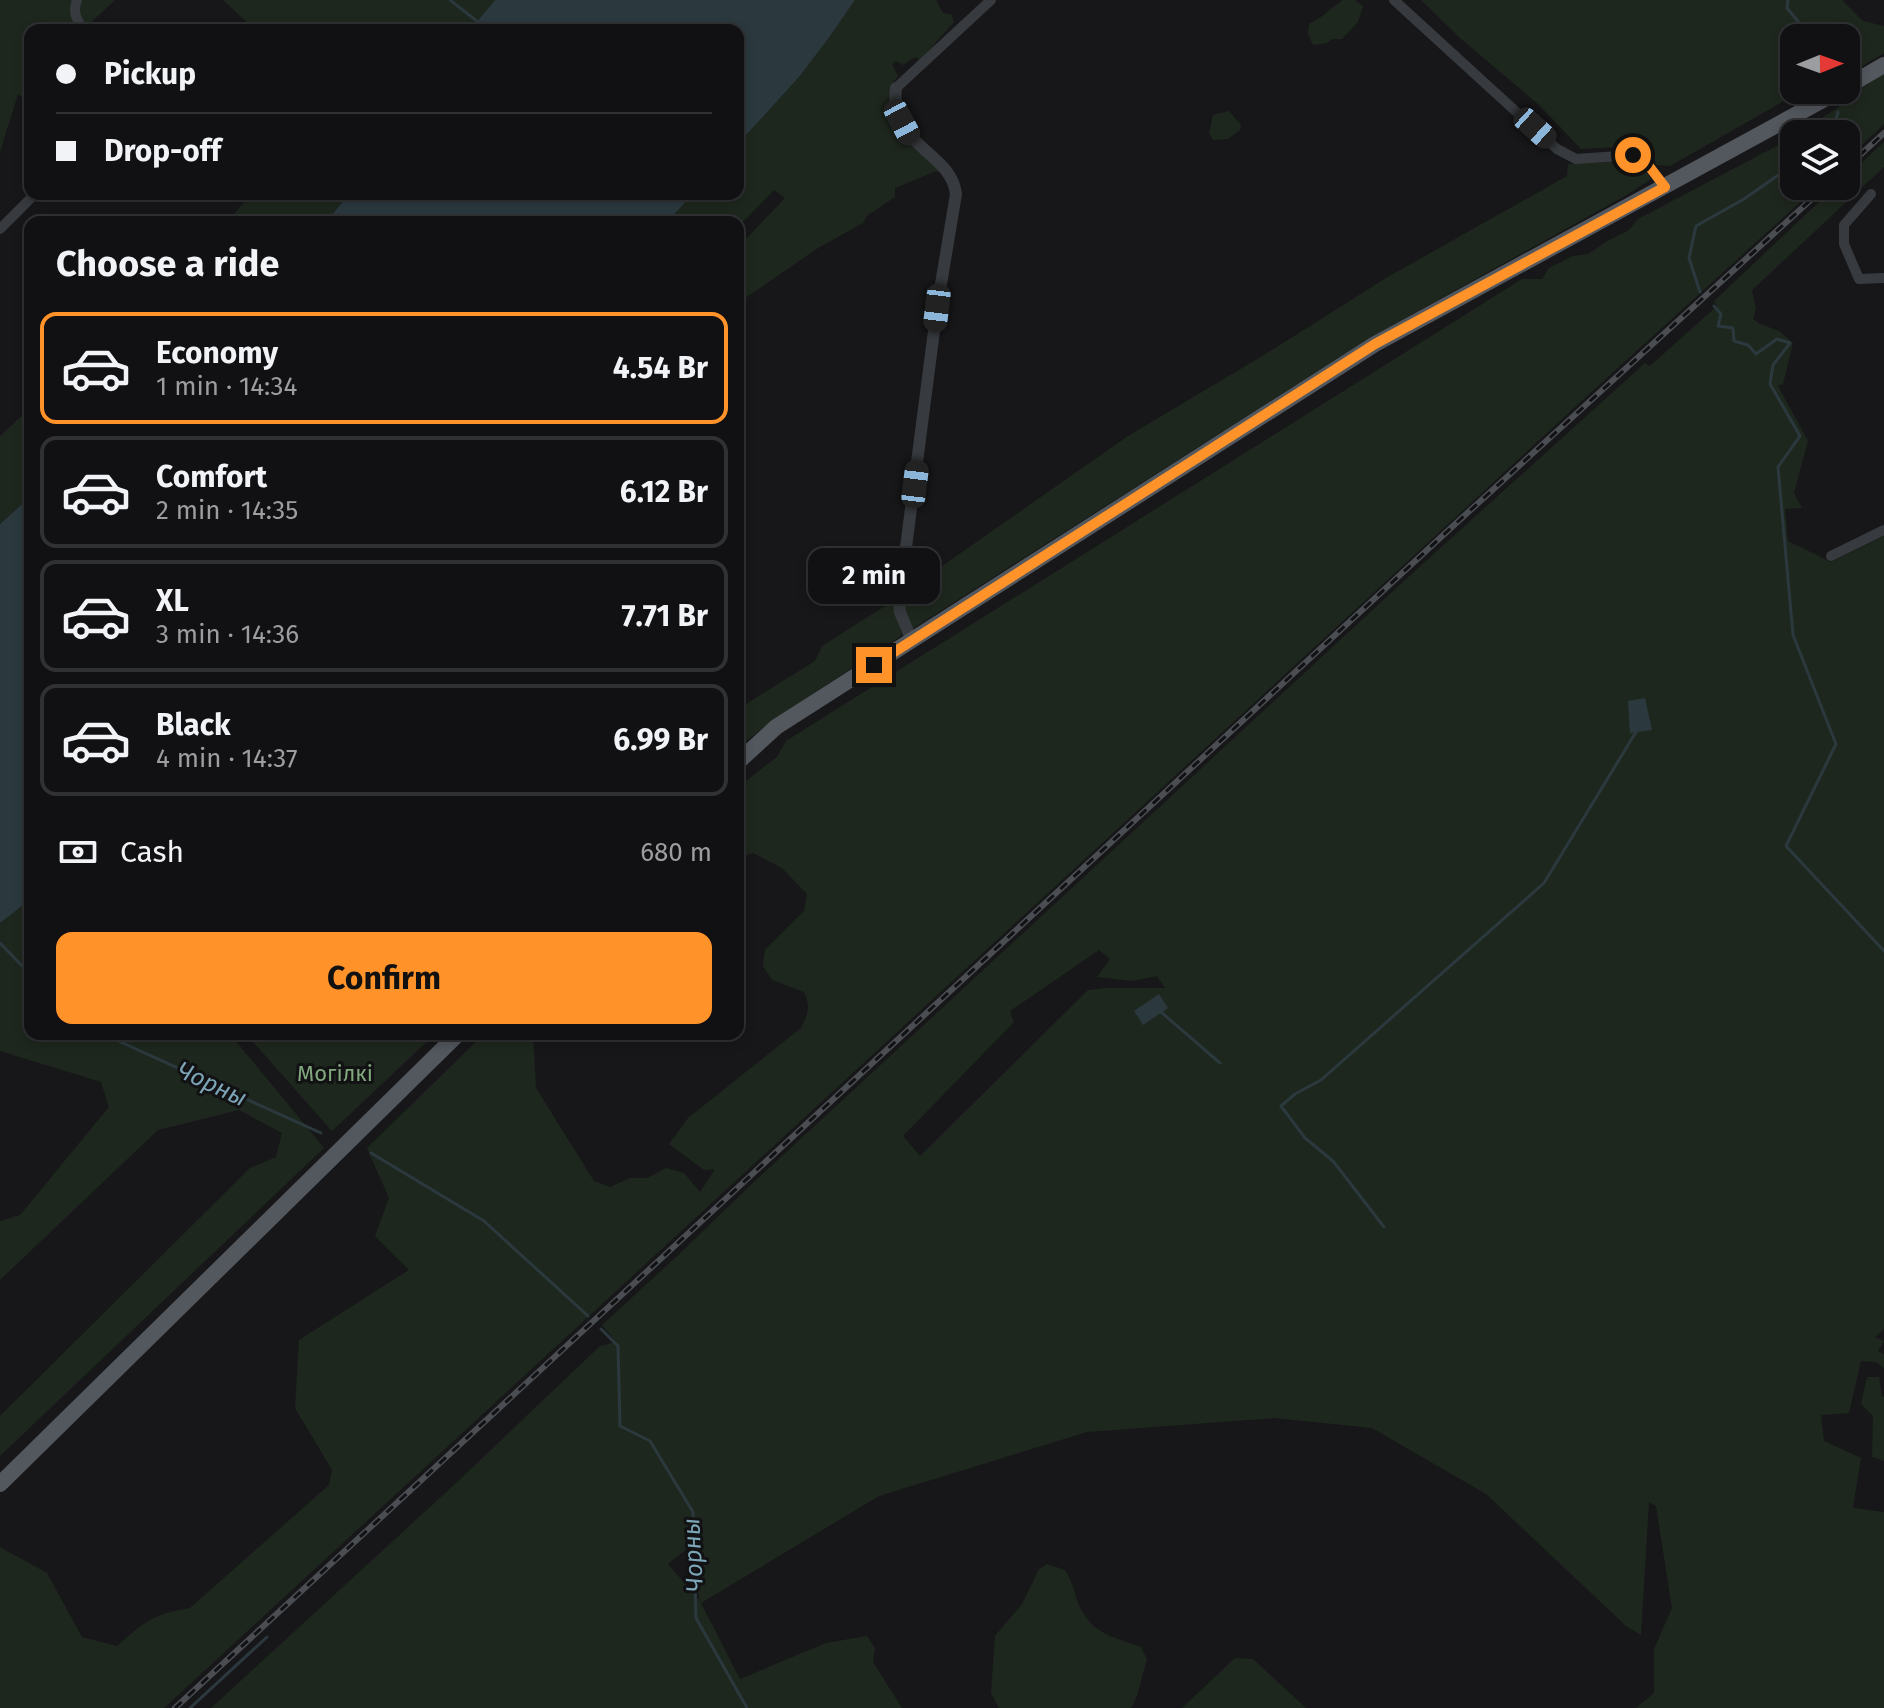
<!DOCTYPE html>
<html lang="en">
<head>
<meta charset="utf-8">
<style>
  :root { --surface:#111113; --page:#1a1a1c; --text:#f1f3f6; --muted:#9c9da0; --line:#303133; --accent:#ff9228 }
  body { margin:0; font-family:"Fira Sans",sans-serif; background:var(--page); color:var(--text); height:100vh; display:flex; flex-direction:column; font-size:30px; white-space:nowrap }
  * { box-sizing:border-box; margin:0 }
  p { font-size:26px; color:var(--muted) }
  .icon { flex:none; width:44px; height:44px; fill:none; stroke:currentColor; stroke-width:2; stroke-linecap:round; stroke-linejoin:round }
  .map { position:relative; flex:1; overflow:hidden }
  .drawer { position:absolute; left:24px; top:216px; width:720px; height:824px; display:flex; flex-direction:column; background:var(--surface); border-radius:16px; box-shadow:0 4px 12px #0003,0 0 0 2px var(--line) }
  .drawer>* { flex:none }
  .banner { position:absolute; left:24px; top:24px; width:720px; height:176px; border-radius:16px; box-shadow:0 4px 12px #0003,0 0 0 2px var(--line); display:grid; align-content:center; height:176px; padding:0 32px; background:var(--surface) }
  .needle { width:52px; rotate:89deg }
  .buttons { position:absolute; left:1780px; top:24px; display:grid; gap:16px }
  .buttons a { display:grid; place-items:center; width:80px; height:80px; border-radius:16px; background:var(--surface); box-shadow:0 4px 12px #0003,0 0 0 2px var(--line); font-size:40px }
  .end { position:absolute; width:36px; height:36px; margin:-18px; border:10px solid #ff9228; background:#111; box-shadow:0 0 0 4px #111 }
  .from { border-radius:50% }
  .bubble { position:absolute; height:56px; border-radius:16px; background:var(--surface); box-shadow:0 4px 12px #0003,0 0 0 2px var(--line); font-size:26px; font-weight:700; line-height:56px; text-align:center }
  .car { position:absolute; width:24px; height:48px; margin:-24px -12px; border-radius:10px; box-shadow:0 0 6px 2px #0007; background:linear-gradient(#222 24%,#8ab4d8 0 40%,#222 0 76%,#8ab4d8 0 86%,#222 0) }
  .banner b { display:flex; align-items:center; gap:28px; height:76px; font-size:30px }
  .banner b+b { border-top:2px solid var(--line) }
  .banner i { width:20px; height:20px; background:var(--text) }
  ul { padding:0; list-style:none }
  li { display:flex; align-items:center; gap:24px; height:112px; margin:0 16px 12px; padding:0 16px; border:4px solid var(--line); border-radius:16px }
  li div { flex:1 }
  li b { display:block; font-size:30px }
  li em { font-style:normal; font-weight:700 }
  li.active { border-color:var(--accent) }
  li>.icon { width:72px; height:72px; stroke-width:1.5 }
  h2 { padding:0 32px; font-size:36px; line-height:96px }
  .pay { display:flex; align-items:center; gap:20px; height:88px; padding:0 32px; font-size:30px }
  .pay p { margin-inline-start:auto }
  .primary-button { display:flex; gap:16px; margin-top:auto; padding:16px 32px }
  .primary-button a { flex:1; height:92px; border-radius:16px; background:var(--accent); color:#111; font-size:32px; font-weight:700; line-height:92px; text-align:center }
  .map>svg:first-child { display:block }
  .green { fill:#1e271e; fill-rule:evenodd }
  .water { fill:#2b393e }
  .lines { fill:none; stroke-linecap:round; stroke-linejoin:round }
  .stream { stroke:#2b393e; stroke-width:3 }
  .minor { stroke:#373a3e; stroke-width:10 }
  .tertiary { stroke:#373a3e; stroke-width:12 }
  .primary { stroke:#53575e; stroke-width:16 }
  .rail-casing { stroke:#4a4e53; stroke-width:6 }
  .rail { stroke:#121214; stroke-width:3; stroke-dasharray:9; stroke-linecap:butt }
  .route { stroke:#ff9228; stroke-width:10 }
  .labels { text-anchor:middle; stroke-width:6; stroke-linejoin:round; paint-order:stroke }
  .park-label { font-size:22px; fill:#81a77d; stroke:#121214 }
  .water-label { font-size:24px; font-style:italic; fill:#7ca6b8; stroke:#121214 }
</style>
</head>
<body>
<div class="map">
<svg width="1884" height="1708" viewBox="0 0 1884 1708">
  <rect width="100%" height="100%" fill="#171719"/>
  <path class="green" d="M 0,0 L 115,0 L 86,27 L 88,30 L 30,30 L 30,104 L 18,94 L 0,152 Z
    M 223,0 L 495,0 L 470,30 L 252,30 L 251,26 Z
    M 855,0 L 936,0 L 943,13 L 951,14 L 954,22 L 931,48 L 930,54 L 921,60 L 915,57 L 903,65 L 896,61 L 892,64 L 898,76 L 891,85 L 897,120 L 943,171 L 934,172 L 895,188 L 895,197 L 867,216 L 863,223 L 818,248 L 738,303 L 738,247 L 785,198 L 774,190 L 738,227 L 738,222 L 667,222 L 693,194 L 738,194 L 738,144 L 799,77 L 828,39 Z
    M 1343,0 L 1355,0 L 1363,6 L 1358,22 L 1342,39 L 1332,39 L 1327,43 L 1313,45 L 1308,34 L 1309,24 C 1322,18 1331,8 1343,0 Z
    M 1421,0 L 1842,0 L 1863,21 L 1884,26 L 1884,53 L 1846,76 L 1846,38 L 1794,38 L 1794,90 L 1803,90 L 1670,166 L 1656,165 L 1653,150 L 1638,146 L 1581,149 L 1538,104 L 1460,38 Z
    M 1884,74 L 1884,124 L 1846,160 L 1846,134 L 1798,134 L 1840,106 L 1838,101 Z
    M 1229,111 L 1241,125 L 1240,130 L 1228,139 L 1213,140 L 1209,133 L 1213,115 Z
    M 1794,137 L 1794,186 L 1818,186 L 1587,396 L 164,1708 L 0,1708 L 0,1547 L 47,1573 L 82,1637 L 117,1646 C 144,1622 153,1614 190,1608 L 329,1485 L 332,1470 L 295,1408 L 299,1340 L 409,1270 L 375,1236 L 389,1198 L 367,1148 L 484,1034 L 533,1034 L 536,1088 L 594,1181 L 610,1187 L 630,1178 L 647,1178 L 666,1168 L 684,1173 L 700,1192 L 715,1169 L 704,1170 L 669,1144 L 688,1118 L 801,1028 C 808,1014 811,1007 804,992 L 772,980 L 763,966 L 765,950 L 804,911 L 807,894 L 782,868 L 753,853 L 738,858 L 738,787 L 777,757 L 786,741 L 1522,279 L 1542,279 L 1549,268 L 1573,256 L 1588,254 L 1606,242 L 1629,230 L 1638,219 Z
    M 1884,142 L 1884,167 L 1752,290 L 1756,309 L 1753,319 L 1760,324 L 1779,331 L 1793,343 L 1783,384 L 1778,386 L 1808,441 L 1794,493 L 1802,508 L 1785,509 L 1788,541 L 1831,562 L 1884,536 L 1884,1329 L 1875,1337 L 1884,1341 L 1878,1351 L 1884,1354 L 1884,1368 L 1876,1362 L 1861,1361 L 1849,1413 L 1821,1415 L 1824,1441 L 1861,1458 L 1853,1508 L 1884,1512 L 1884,1708 L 1636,1708 L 1654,1693 L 1654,1649 L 1672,1608 L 1656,1506 L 1649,1502 L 1641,1635 L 1626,1626 L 1486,1494 L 1372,1428 L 1274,1418 L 1087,1432 L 879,1496 L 701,1603 L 740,1679 L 826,1643 L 867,1636 L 875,1648 L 873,1662 L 902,1708 L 211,1708 L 454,1485 L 600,1346 L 616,1342 L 602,1325 L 675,1258 L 754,1182 L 1405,580 L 1645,363 L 1650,366 L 1717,306 L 1714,301 L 1836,186 L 1846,186 L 1846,177 ZM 1099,950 L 1110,959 L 1097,977 L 1132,981 L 1157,976 L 1165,988 L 1107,988 L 1088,990 L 920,1156 L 903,1136 L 1014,1022 L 1010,1011 ZM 688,1548 L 700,1601 L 668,1564 Z
    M 1630,159 L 1641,165 L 1651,179 L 1625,196 L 1371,337 L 912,629 L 904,613 L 905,592 L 1128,436 L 1264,355 L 1386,278 L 1567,176 L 1568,164 Z
    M 251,194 L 349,194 L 326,222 L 227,222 Z
    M 30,408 L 30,497 L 0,524 L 0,436 Z
    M 888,604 L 895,608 L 902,635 L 770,722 L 738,748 L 738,709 L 815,661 L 822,646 Z
    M 30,900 L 30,1034 L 230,1034 L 324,1148 L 0,1456 L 0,1416 L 250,1168 L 276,1157 L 282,1133 L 239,1110 L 158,1130 L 0,1280 L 0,1221 L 20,1215 L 109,1107 L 101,1082 L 0,1051 L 0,923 Z
    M 246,1034 L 435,1034 L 332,1131 Z
    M 1867,1377 L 1879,1377 L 1882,1396 L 1884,1397 L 1884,1461 L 1872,1457 L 1873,1416 L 1861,1404 Z
    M 1047,1564 L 1065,1570 C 1075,1585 1074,1598 1082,1611 C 1095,1635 1117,1638 1141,1647 L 1147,1659 L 1137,1696 L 1131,1708 L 999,1708 L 991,1693 L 995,1636 L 1022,1604 L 1039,1569 Z
    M 1235,1658 L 1253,1659 L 1306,1708 L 1182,1708 Z"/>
  <path class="water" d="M 495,0 L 855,0 L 828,39 L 799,77 L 738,144 L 738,30 L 470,30 Z
    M 349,194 L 693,194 L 667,222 L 326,222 Z
    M 30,497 L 30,900 L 0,923 L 0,524 Z
    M 1645,698 L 1652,730 L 1630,733 L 1628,701 Z
    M 1159,994 L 1168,1008 L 1143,1025 L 1134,1011 Z"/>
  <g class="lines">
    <path class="stream" d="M 450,0 L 478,22
      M 1788,0 L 1787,8 L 1805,30 L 1807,38
      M 1832,134 L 1838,112
      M 1700,292 L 1689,258 L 1696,226 L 1744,199 L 1794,164
      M 1714,306 L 1721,314 L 1718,326 L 1733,328 L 1734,341 L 1748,345 L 1756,354 L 1777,339 L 1790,343 L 1773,365 L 1770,384 L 1800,436 L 1778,467 L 1793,635 L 1836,744 L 1786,846 L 1884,951
      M 0,943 L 30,974
      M 1161,1012 L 1220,1063
      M 103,1034 L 321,1133
      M 371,1153 L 484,1221 L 588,1316
      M 1384,1227 L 1333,1161 L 1305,1138 L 1281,1106 L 1295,1094 L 1321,1080 L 1544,883 L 1636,732
      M 601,1329 L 618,1346 L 620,1426 L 650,1441 L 693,1512 L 696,1618 L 747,1708
      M 190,1708 L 267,1637"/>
    <path class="minor" d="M 77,0 C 72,13 77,20 84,30
      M 1394,0 L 1557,149 L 1576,159 L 1633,155 L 1645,161 L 1665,187
      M 896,88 L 991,0
      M 1871,194 L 1844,225 L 1844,244 L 1859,279 L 1884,278
      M 0,229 L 35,194
      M 1831,556 L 1884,530"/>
    <path class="tertiary" d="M 896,88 C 889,147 951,151 956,194 L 937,308 L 899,601 L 900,612 L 912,641"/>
    <path class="primary" d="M 1846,87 L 1884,65
      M 738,762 L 776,727 L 1375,344 L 1841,90
      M 0,1484 L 458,1034"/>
    <defs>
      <path id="rail" d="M 1846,168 L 1884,133
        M 175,1708 L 1453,526 L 1826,186"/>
    </defs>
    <use href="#rail" class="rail-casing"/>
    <use href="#rail" class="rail"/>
  </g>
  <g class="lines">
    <path class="route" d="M 874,665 L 1375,344 L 1665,187 L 1645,161 L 1633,155"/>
  </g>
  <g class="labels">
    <g class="park-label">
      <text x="335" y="1081">Могілкі</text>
    </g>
    <g class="water-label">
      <text transform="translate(212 1084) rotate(25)" y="8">Чорны</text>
      <text transform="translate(693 1555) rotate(-93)" y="8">Чорны</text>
    </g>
  </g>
</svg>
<div class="buttons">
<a><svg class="needle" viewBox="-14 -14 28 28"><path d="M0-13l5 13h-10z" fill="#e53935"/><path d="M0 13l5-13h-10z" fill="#9c9da0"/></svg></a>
<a><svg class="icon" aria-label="layers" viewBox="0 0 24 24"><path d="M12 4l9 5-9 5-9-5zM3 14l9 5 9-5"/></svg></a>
</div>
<i class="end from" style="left:1633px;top:155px"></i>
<i class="end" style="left:874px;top:665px"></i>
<div class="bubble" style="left:808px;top:548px;width:132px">2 min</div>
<i class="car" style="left:902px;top:122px;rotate:152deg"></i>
<i class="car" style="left:1535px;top:128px;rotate:132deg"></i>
<i class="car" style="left:937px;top:308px;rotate:187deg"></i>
<i class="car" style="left:915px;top:484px;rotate:7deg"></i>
<div class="banner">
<b><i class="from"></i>Pickup</b>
<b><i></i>Drop-off</b>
</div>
<section class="drawer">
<h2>Choose a ride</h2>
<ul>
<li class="active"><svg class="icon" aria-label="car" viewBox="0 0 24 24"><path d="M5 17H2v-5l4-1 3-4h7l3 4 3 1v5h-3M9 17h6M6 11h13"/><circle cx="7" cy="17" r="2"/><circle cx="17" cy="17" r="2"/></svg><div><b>Economy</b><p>1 min · 14:34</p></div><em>4.54 Br</em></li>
<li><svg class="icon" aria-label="car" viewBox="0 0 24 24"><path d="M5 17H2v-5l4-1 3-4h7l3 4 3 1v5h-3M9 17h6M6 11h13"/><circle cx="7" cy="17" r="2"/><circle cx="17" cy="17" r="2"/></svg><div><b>Comfort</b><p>2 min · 14:35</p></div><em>6.12 Br</em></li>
<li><svg class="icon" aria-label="car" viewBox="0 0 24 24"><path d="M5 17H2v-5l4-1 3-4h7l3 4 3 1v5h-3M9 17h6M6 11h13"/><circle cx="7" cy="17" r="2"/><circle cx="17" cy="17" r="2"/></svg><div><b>XL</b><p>3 min · 14:36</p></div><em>7.71 Br</em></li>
<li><svg class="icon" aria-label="car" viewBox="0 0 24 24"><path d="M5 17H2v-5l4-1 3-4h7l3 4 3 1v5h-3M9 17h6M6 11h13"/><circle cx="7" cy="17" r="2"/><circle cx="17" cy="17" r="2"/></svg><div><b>Black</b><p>4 min · 14:37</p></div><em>6.99 Br</em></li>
</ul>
<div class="pay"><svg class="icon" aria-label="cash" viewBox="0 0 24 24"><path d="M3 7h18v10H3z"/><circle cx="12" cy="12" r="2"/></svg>Cash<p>680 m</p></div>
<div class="primary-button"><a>Confirm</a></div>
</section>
</div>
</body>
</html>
